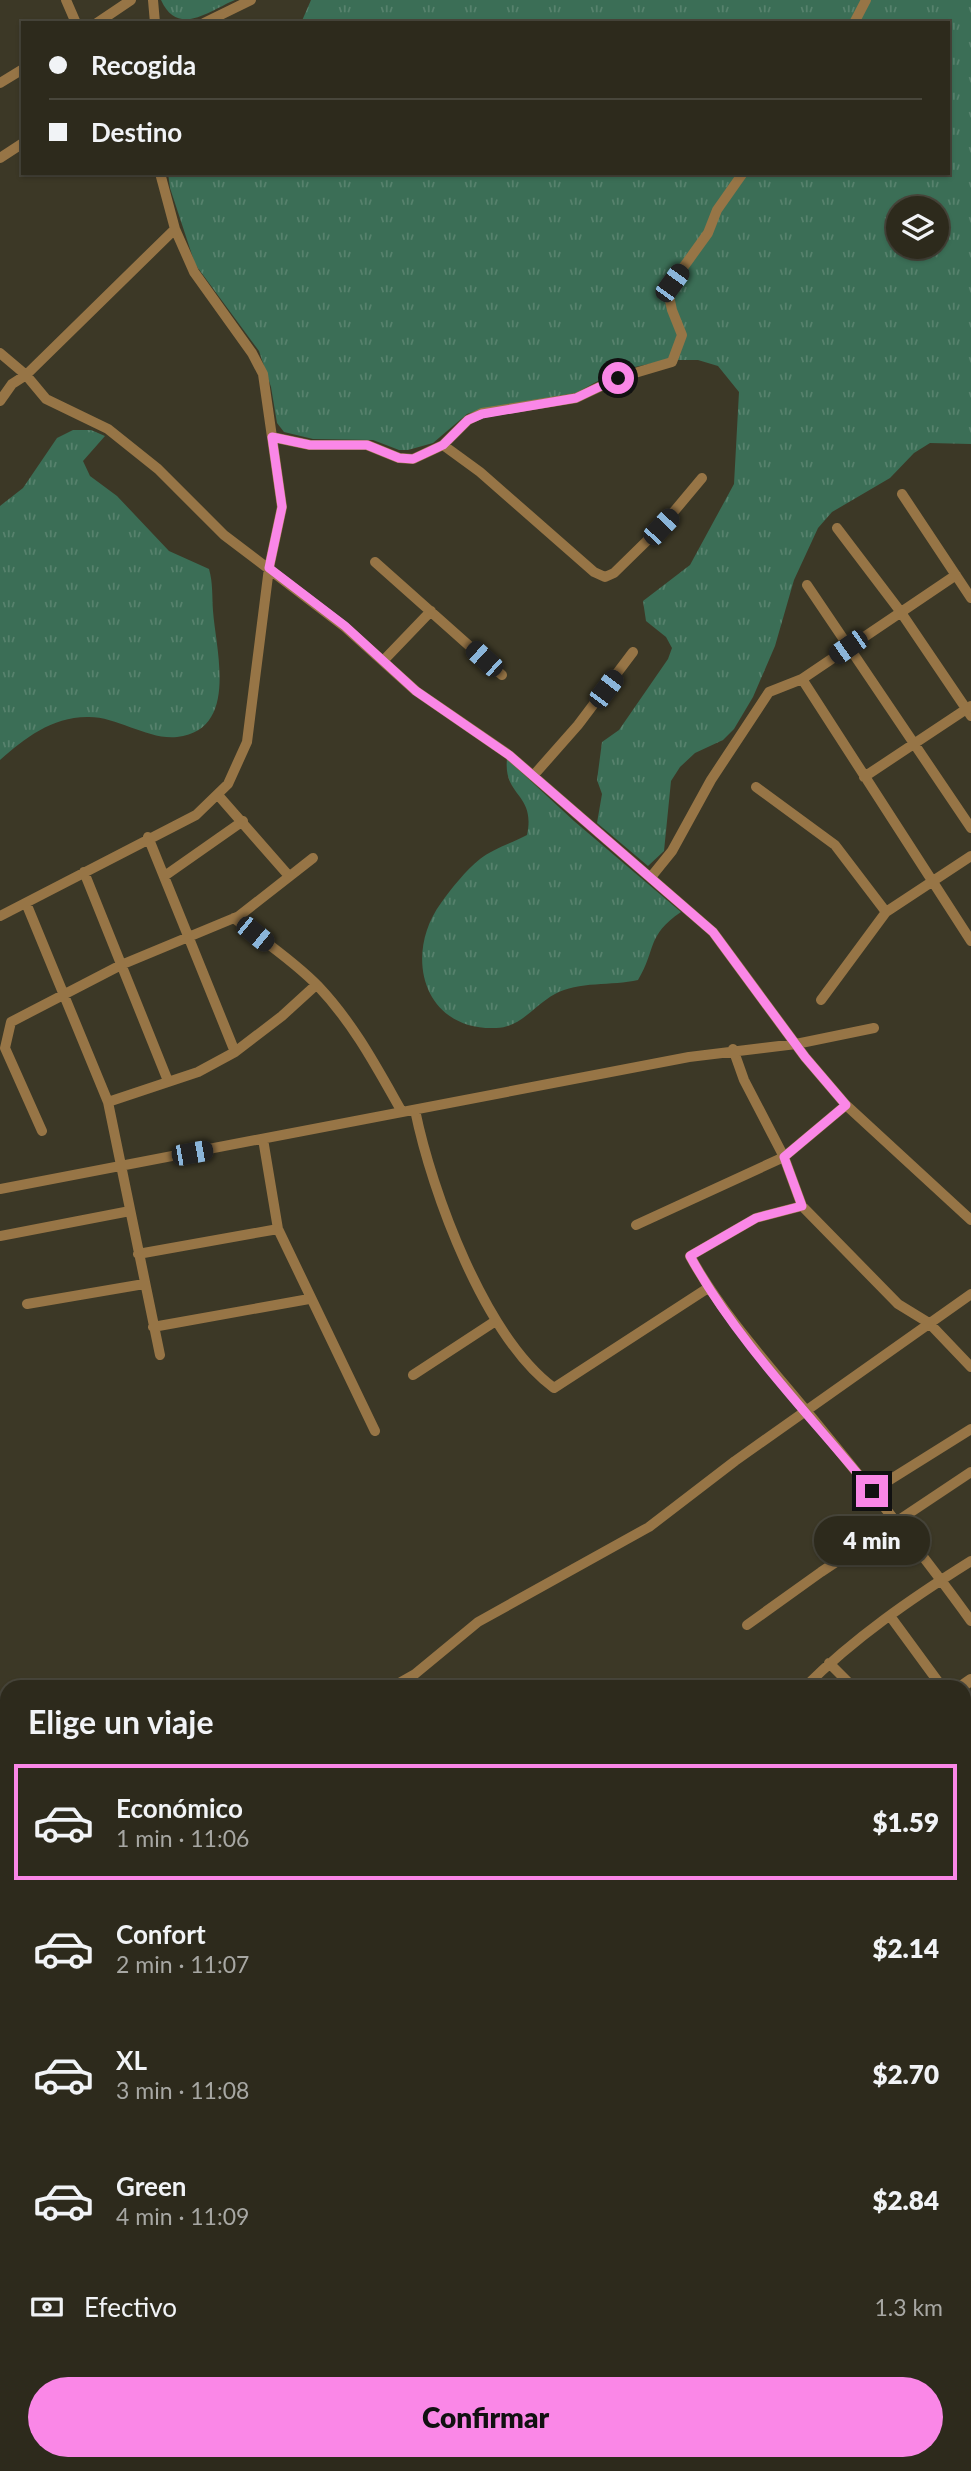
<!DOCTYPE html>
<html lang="es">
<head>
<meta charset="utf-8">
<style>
  :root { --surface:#2d2a1c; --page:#393629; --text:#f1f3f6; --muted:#a7a7a3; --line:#48463b; --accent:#fa87e7 }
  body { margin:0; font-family:Lato,sans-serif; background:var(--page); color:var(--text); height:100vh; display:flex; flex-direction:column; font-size:26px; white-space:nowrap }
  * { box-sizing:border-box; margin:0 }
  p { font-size:23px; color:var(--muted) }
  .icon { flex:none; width:38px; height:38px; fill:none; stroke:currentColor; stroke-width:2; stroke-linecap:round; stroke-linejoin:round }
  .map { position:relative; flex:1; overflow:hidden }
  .drawer { position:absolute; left:0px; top:1680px; width:971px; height:791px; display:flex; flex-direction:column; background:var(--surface); border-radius:21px 21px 0 0; box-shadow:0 2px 5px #0004,0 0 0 2px var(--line) }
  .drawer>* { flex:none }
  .hud { position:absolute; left:21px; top:21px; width:929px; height:154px; border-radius:0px; box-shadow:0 2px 5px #0004,0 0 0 2px var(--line); display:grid; align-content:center; height:154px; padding:0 28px; background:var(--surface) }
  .controls { position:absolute; left:886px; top:196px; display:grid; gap:14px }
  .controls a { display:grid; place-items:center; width:63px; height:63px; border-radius:50%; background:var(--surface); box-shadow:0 2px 5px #0004,0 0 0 2px var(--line); font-size:35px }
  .end { position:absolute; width:32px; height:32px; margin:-16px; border:9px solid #fa87e7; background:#111; box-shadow:0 0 0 4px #111 }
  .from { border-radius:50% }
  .bubble { position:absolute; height:49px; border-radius:24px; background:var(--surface); box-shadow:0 2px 5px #0004,0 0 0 2px var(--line); font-size:23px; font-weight:800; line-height:49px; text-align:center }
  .car { position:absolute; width:21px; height:42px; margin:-21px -10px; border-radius:9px; box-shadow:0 0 5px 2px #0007; background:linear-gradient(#222 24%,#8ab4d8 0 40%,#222 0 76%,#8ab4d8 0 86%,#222 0) }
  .hud b { display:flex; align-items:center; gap:24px; height:66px; font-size:26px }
  .hud b+b { border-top:2px solid var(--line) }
  .hud i { width:18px; height:18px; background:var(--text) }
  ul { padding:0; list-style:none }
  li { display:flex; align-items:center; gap:21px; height:116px; margin:0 14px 10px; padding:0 14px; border:4px solid transparent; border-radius:0px }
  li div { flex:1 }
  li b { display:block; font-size:26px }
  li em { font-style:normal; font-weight:800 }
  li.active { border-color:var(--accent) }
  li>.icon { width:63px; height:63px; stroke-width:1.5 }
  h2 { padding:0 28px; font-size:32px; line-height:84px }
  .pay { display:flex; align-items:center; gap:18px; height:77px; padding:0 28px; font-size:26px }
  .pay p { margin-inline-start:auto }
  .primary-button { display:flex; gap:14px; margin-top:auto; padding:14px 28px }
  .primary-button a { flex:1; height:80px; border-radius:42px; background:var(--accent); color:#111; font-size:28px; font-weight:800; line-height:80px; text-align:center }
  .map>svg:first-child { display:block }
  .grass { fill:url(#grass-tufts); fill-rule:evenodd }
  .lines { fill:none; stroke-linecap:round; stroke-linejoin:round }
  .river { stroke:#00272f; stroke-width:18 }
  .minor { stroke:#977546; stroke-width:10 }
  .tertiary { stroke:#977546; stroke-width:12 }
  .route { stroke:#fa87e7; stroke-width:9 }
</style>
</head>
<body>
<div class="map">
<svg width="971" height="2471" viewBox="0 0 971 2471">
  <defs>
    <pattern id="grass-tufts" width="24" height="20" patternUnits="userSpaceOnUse" patternTransform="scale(1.75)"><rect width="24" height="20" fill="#3b6e56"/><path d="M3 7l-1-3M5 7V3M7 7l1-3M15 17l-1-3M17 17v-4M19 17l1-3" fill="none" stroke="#57826d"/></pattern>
  </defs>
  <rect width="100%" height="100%" fill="#3c3826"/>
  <path class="grass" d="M 161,0 L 235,0 C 210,10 178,38 161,0 Z
    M 311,0 L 971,0 L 971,444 L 930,443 L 914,453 L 890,478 L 832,512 L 818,528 L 794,580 L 775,646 L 753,697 L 734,729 L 723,740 L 695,753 L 680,767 L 671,781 L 664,851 L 648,866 L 597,823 L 602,794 L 597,780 L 602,742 L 619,730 L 668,659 L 672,648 L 666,637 L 646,621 L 643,601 L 690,565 L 734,484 L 739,392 L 718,366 L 698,360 L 668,360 L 616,371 L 576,393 L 482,409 L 467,414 L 433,443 L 408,450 L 399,450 L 373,440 L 313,439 L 284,432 L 277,423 L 271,387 L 259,351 L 195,264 L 170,188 L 168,173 L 948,173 L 948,23 L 301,23 ZM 898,208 L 936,208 L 936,247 L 898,247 Z
    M 73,430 L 91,430 L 105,436 L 83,461 L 90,476 L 117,496 L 169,551 L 209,569 C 213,583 212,596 213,611 C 216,651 239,730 177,737 C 148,740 118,717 89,717 C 53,716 25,738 0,760 L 0,506 L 23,488 L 57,438 Z
    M 507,759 L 574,821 L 681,912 C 646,936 657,948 638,980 C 612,986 578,981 555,994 C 534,1005 522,1027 496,1028 C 423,1031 403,955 441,903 C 451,889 466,870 480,859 C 492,849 512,843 527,835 C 536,793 503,797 507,759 Z"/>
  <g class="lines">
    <path class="river" d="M 964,2135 L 971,2134
      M 0,2232 L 7,2230"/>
    <path class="minor" d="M 66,0 L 76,23
      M 153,0 L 155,23
      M 97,23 L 131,0
      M 204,23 L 251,0
      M 854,23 L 866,0
      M 0,83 L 23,69
      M 0,158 L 23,143
      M 0,353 L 26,375 L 46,399 L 108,429 L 158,469 L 224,535 L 345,627 L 416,691 L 509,755 L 713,932 L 805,1057 L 846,1105 L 971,1220
      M 0,401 L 12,384 L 26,375 L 175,229
      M 272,437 L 310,445 L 367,445 L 399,458 L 413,459 L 443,445 L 468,420 L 482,413 L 576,398 L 618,378 L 672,362 L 682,335 L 672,310 L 669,296 L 672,283 L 708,233 L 717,210 L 743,173
      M 443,445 L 480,472 L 594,572 L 605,577 L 614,573 L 661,527 L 702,478
      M 902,494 L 971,598
      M 837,528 L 900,611 L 971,716
      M 375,562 L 502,675
      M 807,585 L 971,828
      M 383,661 L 431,611
      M 802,679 L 971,941
      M 533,776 L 578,725 L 633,652
      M 864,777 L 971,706
      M 756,787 L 835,845 L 886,912
      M 218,795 L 289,876
      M 148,837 L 235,1052
      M 84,872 L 168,1081
      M 166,875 L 243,821
      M 651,877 L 672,851 L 711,780 L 769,692 L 802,679 L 956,575
      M 26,903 L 108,1102 L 160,1355
      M 0,916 L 196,815 L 228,784 L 247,742 L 269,568 L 282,507 L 263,374 L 252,353 L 194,272 L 175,229 L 160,173
      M 234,918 C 262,940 294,961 318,986 C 354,1024 377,1068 402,1112
      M 821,1000 L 886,912 L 971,856
      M 733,1049 L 744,1080 L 784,1157 L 802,1206 L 898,1304 L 929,1323 L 971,1367
      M 108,1102 L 198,1072 L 235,1052 L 282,1016 L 316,985
      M 415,1110 C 432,1193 485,1337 554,1388 L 708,1288
      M 42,1131 L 5,1048 L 11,1022 L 121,965 L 239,916 L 313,858
      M 263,1139 L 278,1229 L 375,1431
      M 0,1189 L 689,1057 L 796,1044 L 874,1028
      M 802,1206 L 756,1218 L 690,1256 C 722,1314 767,1363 809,1414 C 865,1482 920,1550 971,1621
      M 636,1225 L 784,1157 L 846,1105
      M 0,1236 L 130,1211
      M 138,1254 L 278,1229
      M 27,1304 L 144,1284
      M 153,1327 L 309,1299
      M 413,1375 L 494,1322
      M 872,1491 L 971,1429
      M 890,1616 L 942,1687
      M 747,1625 L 821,1572 L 971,1472
      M 829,1663 L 853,1687
      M 392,1687 L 415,1674 L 478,1622 L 649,1527 L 735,1461 L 971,1294
      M 805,1687 C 854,1638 912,1598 971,1561
      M 964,1814 L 971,1819
      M 964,1877 L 971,1868
      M 964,1894 L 971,1900
      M 624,2464 L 624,2471
      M 787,2471 L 787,2464
      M 909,2471 L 910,2464"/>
    <path class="tertiary" d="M 961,1687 L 971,1680
      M 964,2420 L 971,2420
      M 215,2471 L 222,2464"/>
  </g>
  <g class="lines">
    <path class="route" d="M 618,378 L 576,398 L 482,414 L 468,420 L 443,445 L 413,459 L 399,458 L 367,445 L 310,445 L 272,437 L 282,507 L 269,568 L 345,626 L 416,691 L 509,755 L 713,932 L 805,1057 L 846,1105 L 784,1157 L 802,1206 L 756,1218 L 690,1256 C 737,1342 810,1415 872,1491"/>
  </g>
</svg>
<div class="controls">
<a><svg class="icon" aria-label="layers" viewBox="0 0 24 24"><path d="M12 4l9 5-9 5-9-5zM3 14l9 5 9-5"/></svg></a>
</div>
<i class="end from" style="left:618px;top:378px"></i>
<i class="end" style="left:872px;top:1491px"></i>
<div class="bubble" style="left:814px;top:1516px;width:116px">4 min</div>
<i class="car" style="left:672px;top:283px;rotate:36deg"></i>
<i class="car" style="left:661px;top:527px;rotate:43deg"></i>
<i class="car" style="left:848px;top:647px;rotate:235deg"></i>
<i class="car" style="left:484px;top:659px;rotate:312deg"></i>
<i class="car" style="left:606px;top:689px;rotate:37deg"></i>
<i class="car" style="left:255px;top:934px;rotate:129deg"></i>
<i class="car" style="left:192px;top:1153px;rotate:80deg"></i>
<div class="hud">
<b><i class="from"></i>Recogida</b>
<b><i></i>Destino</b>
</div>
<section class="drawer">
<h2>Elige un viaje</h2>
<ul>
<li class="active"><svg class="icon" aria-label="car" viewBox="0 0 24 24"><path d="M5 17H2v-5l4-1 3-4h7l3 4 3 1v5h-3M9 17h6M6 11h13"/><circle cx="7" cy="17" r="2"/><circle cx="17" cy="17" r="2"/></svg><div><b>Económico</b><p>1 min · 11:06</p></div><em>$1.59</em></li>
<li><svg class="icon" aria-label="car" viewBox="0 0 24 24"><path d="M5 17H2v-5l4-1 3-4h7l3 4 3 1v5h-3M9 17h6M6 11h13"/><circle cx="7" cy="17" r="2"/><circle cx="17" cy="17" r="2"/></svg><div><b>Confort</b><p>2 min · 11:07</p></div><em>$2.14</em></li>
<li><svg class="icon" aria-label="car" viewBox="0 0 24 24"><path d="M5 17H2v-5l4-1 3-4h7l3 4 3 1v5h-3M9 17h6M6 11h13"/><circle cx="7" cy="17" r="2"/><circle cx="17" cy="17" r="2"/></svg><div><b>XL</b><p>3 min · 11:08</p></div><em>$2.70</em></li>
<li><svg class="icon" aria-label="car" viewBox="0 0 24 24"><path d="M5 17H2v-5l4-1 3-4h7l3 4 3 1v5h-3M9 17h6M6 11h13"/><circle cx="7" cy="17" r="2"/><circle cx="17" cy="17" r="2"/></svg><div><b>Green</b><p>4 min · 11:09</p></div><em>$2.84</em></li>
</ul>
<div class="pay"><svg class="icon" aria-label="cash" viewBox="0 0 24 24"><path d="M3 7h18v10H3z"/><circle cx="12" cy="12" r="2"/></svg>Efectivo<p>1.3 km</p></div>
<div class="primary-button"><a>Confirmar</a></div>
</section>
</div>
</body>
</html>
